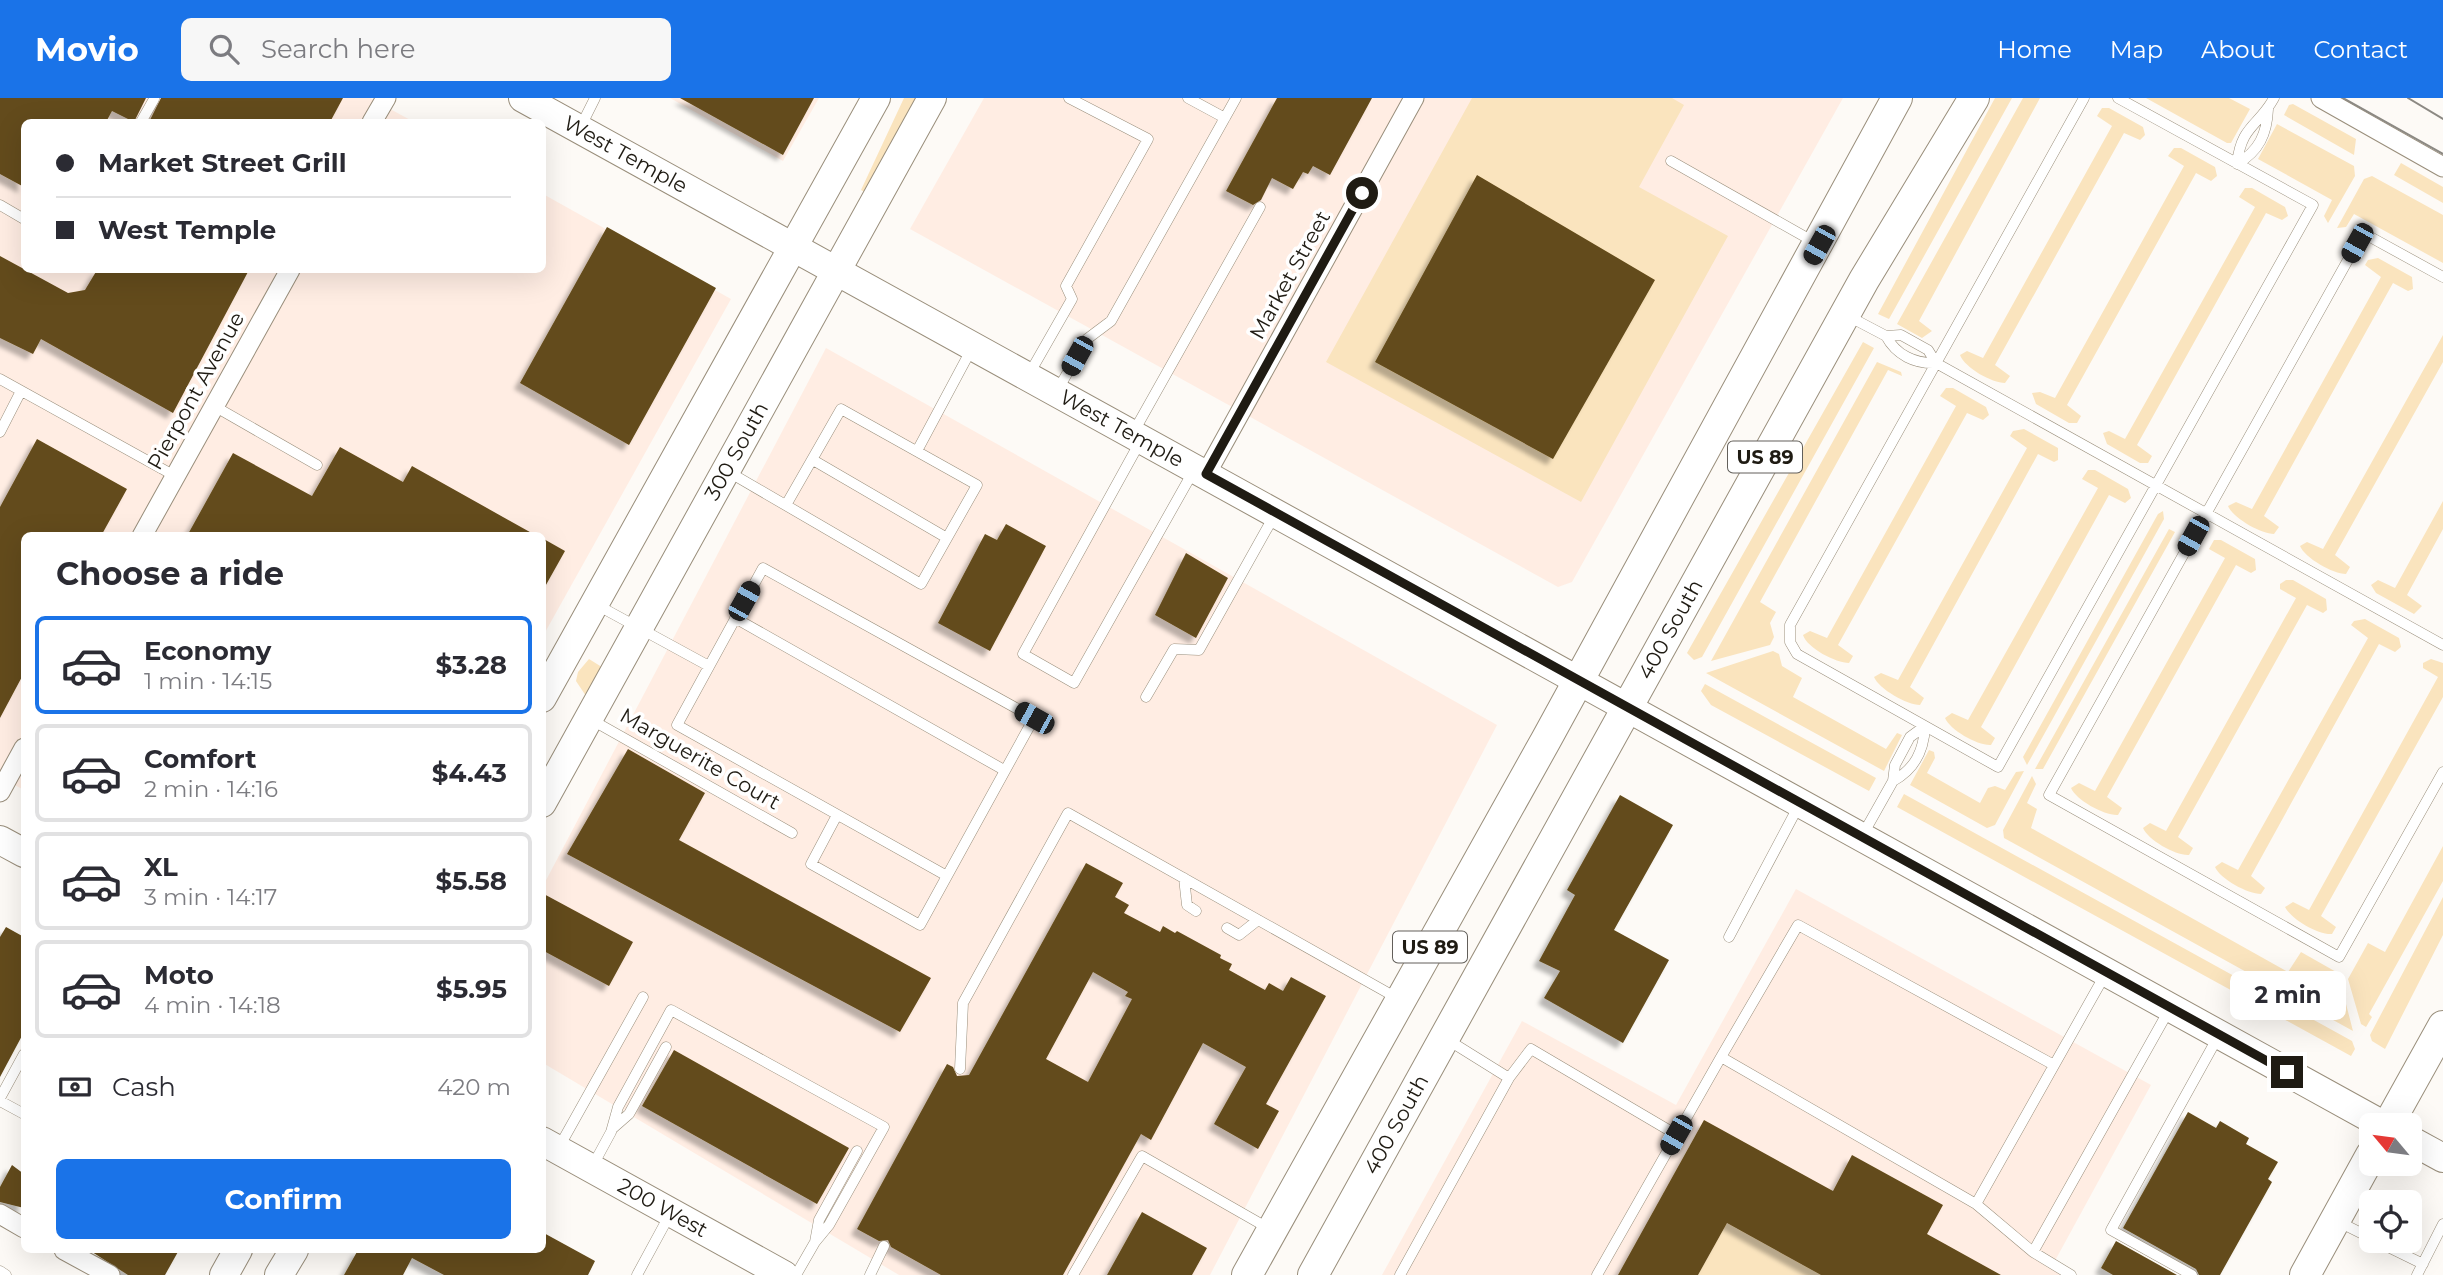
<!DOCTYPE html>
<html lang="en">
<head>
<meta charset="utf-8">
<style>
  :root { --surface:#fff; --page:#f7f7f7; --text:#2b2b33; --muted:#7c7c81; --line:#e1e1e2; --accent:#1a73e8 }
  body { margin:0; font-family:Montserrat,sans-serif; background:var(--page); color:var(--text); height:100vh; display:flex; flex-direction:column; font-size:26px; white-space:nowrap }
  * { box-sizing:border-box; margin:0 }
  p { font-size:23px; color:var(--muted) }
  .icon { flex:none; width:38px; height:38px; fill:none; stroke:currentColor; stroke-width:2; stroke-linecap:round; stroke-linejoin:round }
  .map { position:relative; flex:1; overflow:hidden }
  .drawer { position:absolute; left:21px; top:434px; width:525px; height:721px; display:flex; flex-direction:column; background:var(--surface); border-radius:10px; box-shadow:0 7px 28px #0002 }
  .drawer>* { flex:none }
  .top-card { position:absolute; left:21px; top:21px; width:525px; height:154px; border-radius:10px; box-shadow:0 7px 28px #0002; display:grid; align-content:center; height:154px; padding:0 35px; background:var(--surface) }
  .needle { width:46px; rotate:299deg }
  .tools { position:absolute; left:2359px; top:1015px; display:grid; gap:14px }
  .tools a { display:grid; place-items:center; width:63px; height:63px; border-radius:10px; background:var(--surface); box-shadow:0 7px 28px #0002; font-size:35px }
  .end { position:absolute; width:32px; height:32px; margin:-16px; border:9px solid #1f1b13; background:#fff; box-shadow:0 0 0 4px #fff }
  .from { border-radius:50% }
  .bubble { position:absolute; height:49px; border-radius:10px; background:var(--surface); box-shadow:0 7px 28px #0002; font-size:23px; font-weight:700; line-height:49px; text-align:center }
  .car { position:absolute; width:21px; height:42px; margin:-21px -10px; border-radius:9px; box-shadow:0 0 5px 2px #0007; background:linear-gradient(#222 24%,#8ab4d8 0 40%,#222 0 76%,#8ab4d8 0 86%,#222 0) }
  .top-card b { display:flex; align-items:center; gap:24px; height:66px; font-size:26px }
  .top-card b+b { border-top:2px solid var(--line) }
  .top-card i { width:18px; height:18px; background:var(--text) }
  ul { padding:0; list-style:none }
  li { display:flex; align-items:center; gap:21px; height:98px; margin:0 14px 10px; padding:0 21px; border:4px solid var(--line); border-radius:10px }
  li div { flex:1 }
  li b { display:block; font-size:26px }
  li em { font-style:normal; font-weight:700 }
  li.selected { border-color:var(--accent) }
  li>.icon { width:63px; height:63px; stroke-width:1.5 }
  h2 { padding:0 35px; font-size:32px; line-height:84px }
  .pay { display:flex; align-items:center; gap:18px; height:77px; padding:0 35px; font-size:26px }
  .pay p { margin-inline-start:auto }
  .primary-button { display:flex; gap:14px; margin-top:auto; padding:14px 35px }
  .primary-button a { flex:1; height:80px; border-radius:10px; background:var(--accent); color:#fff; font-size:28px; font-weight:700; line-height:80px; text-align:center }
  header { display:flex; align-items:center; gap:42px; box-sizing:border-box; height:98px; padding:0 35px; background:var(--accent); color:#fff }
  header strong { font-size:33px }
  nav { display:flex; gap:38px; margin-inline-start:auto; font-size:24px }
  .search { width:490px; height:63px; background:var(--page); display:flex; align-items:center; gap:18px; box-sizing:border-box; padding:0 24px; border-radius:10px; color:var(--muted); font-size:26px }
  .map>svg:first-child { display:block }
  .commercial { fill:#ffede3 }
  .green { fill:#fae4be }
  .building { fill:#644b1a; fill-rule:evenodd; filter:url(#shadow) }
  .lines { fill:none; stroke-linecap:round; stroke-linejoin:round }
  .lane-casing { stroke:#998e7b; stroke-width:11 }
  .street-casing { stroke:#998e7b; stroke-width:21 }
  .secondary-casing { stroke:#998e7b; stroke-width:30 }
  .primary-casing { stroke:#998e7b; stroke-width:32 }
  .lane { stroke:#fff; stroke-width:10 }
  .street { stroke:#fff; stroke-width:19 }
  .secondary { stroke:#fff; stroke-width:28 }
  .primary { stroke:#fff; stroke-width:30 }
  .tram { stroke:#8c8983; stroke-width:2 }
  .route { stroke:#1f1b13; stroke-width:9 }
  .labels { text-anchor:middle; stroke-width:7; stroke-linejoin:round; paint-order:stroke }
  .shield { fill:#fff; stroke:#625f5a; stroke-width:2 }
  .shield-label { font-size:19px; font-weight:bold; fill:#1f1b13 }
  .street-label { font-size:21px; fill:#1f1b13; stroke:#fff }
</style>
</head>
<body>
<header>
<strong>Movio</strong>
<div class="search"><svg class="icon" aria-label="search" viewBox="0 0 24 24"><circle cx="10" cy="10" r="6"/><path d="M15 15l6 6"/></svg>Search here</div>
<nav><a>Home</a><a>Map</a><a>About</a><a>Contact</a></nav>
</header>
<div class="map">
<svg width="2443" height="1177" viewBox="0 0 2443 1177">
  <defs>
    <filter id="shadow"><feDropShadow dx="-6" dy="6" stdDeviation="2" flood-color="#0004"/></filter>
  </defs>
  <rect width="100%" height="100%" fill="#fdfaf6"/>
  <path class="commercial" d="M 0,0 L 370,0 L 414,24 L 24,24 L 24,172 L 542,172 L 543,96 L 731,201 L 543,538 L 542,438 L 24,438 L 24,692 L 0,679 Z
    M 670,0 L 819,0 L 783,63 Z
    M 984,0 L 1843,0 L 1572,484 L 1558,489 L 910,131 Z
    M 826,250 L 1497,627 L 1210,1177 L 899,1177 L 543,965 L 543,788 Z
    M 1796,791 L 2151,987 L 2051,1170 L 2063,1177 L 1382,1177 L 1522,923 L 1676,1007 Z"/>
  <path class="green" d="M 904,0 L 920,0 L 868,96 L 861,92 Z
    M 1472,0 L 1672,0 L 1684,7 L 1639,89 L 1728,138 L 1581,404 L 1326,264 Z
    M 1995,0 L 2012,0 L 1889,221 L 1878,216 Z
    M 2023,0 L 2040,0 L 1919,223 L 1932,233 L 1922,240 L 1897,226 Z
    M 2146,0 L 2229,0 L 2250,11 L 2231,45 L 2227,45 Z
    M 2293,6 L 2356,41 L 2354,57 L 2284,17 L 2289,7 Z
    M 2102,10 L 2109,10 L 2143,29 L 2145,37 L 2140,42 L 2124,35 L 1995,267 L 2010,278 L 2005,285 C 1992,285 1965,270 1960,257 L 1967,253 L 1983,260 L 2112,28 L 2097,18 Z
    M 2277,26 L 2354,68 L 2355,78 L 2328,125 L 2324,118 L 2332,102 L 2258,61 Z
    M 2174,50 L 2181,50 L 2215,69 L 2217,78 L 2211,83 L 2196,75 L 2067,307 L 2081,318 L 2077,325 L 2069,325 L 2036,306 L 2032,295 L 2040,294 L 2055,300 L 2184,68 L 2168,58 Z
    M 2401,65 L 2443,89 L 2443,105 L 2394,77 Z
    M 2372,78 L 2443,117 L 2443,165 L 2354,116 L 2346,129 L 2337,130 L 2364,81 Z
    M 2245,90 L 2252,90 L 2285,109 L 2288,118 L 2282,122 L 2266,115 L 2137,347 L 2152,358 L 2148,365 L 2140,365 L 2107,346 L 2103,335 L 2109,333 L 2125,341 L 2255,109 L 2239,99 Z
    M 2378,160 L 2412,179 L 2413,191 L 2408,193 L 2393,185 L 2264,418 L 2279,429 L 2274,436 C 2261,436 2233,420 2228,408 L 2236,404 L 2252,411 L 2381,179 L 2365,167 L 2368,162 Z
    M 2443,237 L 2443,264 L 2335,457 L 2350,469 L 2346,476 C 2333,476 2305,460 2300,448 L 2307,444 L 2323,451 Z
    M 1863,244 L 1874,250 L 1702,559 L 1694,562 L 1687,555 Z
    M 1877,264 L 1901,274 L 1902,278 L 1888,272 L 1760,504 L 1776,514 L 1770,525 L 1774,539 L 1770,547 L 1711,563 Z
    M 1946,290 L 1953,290 L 1986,309 L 1989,317 L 1983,322 L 1967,315 L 1838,547 L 1853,558 L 1849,565 C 1836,565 1807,550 1803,537 L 1810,533 L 1827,540 L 1956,308 L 1940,298 Z
    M 2024,331 L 2058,350 L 2058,362 L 2054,364 L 2038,356 L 1910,589 L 1924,600 L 1920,607 C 1907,607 1879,591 1874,579 L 1881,575 L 1898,582 L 2027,350 L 2010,338 L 2013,333 Z
    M 2088,372 L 2095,372 L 2128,391 L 2131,400 L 2125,405 L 2109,397 L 1981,629 L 1995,640 L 1991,647 C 1978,648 1950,632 1945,620 L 1952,615 L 1968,622 L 2098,390 L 2082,381 Z
    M 2443,403 L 2443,431 L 2407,497 L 2422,508 L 2414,516 L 2376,495 L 2371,487 L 2378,482 L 2395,490 Z
    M 2163,413 L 2164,421 L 2027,667 L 2023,659 L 2158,416 Z
    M 2169,431 L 2175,434 L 2043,671 L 2035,671 Z
    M 2214,442 L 2221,442 L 2255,461 L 2256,472 L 2251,475 L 2236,467 L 2107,699 L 2122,710 L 2118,717 C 2105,718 2076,702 2071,690 L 2079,685 L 2095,693 L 2225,460 L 2209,451 Z
    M 2286,482 L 2293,482 L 2326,501 L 2327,512 L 2323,515 L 2307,507 L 2178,739 L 2193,750 L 2189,757 C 2176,758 2148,742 2143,730 L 2150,725 L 2166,733 L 2296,500 L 2280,491 L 2280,486 Z
    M 2365,521 L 2399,540 L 2401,549 L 2395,554 L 2379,546 L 2251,778 L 2265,790 L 2261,796 C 2248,796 2220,781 2215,769 L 2222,764 L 2238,772 L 2368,540 L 2351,527 L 2354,523 Z
    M 1773,553 L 1779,556 L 1782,568 L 1802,580 L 1793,599 L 1886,651 L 1897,635 L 1902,637 L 1884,673 L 1706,575 Z
    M 589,561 L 605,571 L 586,598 L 576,583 L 578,574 Z
    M 2431,561 L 2443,565 L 2443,599 L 2321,818 L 2336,829 L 2332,836 C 2318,837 2291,821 2285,809 L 2293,804 L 2309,812 L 2438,579 L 2423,570 L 2423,565 Z
    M 1705,586 L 1876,680 L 1869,693 L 1711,607 L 1701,593 Z
    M 1929,652 L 1934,654 L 1935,660 L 1927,675 L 1980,705 L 1988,690 L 1995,688 L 2005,692 L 2016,674 L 2024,673 L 1995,727 L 1987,730 L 1910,687 Z
    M 2032,678 L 2036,686 L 2027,705 L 2037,711 L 2031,730 L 2288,874 L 2301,854 L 2338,875 L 2353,933 L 2004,740 L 2003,732 Z
    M 1904,696 L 2352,943 L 2355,951 L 2351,958 L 1897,709 Z
    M 2443,748 L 2443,783 L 2369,916 L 2372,919 L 2366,929 L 2361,926 L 2348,881 L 2368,845 L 2385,854 Z
    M 2443,799 L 2443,837 L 2385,951 L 2372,943 L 2370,937 Z
    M 1727,1125 L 1821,1177 L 1698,1177 Z"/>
  <path class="building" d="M 0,0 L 146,0 L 134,24 L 112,13 L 106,24 L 24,24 L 24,89 L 0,76 Z
    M 161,0 L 343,0 L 330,24 L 149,24 Z
    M 680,0 L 814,0 L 783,57 Z
    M 1277,0 L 1372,0 L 1330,77 L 1313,68 L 1308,76 L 1303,74 L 1293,91 L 1272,80 L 1261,102 L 1253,107 L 1226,93 Z
    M 1477,77 L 1655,182 L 1553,361 L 1375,264 Z
    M 607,129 L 716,190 L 629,347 L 520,285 Z
    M 0,158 L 68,195 L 85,192 L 97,172 L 249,172 L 173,315 L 41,241 L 33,256 L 0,240 Z
    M 37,341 L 127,391 L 101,438 L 24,438 L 24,575 L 0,620 L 0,409 Z
    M 340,349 L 403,384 L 412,368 L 537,438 L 187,438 L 233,355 L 312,398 Z
    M 1006,426 L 1046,448 L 990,553 L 938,525 L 985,436 L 997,442 Z
    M 542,440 L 565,453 L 542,494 Z
    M 1186,455 L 1228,480 L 1196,540 L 1155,517 Z
    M 628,651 L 705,695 L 679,742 L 931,880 L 900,934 L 567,756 Z
    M 1620,697 L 1673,727 L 1614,832 L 1669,862 L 1623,945 L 1544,900 L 1560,873 L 1539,863 L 1575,797 L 1567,792 Z
    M 1086,765 L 1123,785 L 1115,799 L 1129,807 L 1124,815 L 1160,834 L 1163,828 L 1175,835 L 1177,833 L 1221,857 L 1220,860 L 1232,866 L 1229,872 L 1265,892 L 1269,885 L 1283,893 L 1291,879 L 1326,898 L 1266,1006 L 1279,1013 L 1258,1051 L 1214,1026 L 1246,969 L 1203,945 L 1151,1042 L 1141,1036 L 1063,1177 L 941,1177 L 891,1149 L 888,1142 L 879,1143 L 857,1131 L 947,966 L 953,969 L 957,978 L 969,977 ZM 1093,874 L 1128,894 L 1125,898 L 1132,901 L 1088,984 L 1046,961 Z
    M 542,795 L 633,844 L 609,888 L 542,852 Z
    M 6,829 L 24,839 L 24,934 L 0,979 L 0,839 Z
    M 674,952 L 849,1050 L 817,1106 L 642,1008 Z
    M 2188,1014 L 2216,1030 L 2220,1023 L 2249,1040 L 2246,1046 L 2278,1064 L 2268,1081 L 2272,1084 L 2220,1177 L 2199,1177 L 2196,1171 L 2123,1130 Z
    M 1704,1022 L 1833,1093 L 1852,1057 L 1943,1107 L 1927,1136 L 2001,1177 L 1821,1177 L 1727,1125 L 1698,1177 L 1618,1177 Z
    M 12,1067 L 24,1076 L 24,1110 L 0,1104 L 0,1089 Z
    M 1142,1114 L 1207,1150 L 1192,1177 L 1107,1177 Z
    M 542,1134 L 595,1163 L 588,1177 L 444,1177 L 412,1160 L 403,1177 L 344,1177 L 358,1152 L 542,1152 Z
    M 2116,1143 L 2177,1177 L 2113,1177 L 2101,1170 Z
    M 89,1152 L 179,1152 L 165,1177 L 128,1177 Z"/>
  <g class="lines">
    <defs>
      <path id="lane" d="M 1188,0 L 1225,20
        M 2084,0 L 1790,527 L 1790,544 L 1797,556 L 1998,669 L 2313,107 L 2118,0
        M 2268,11 C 2267,36 2259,53 2237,66 C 2241,27 2259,28 2274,0
        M 141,24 L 154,1
        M 580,30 L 595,0
        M 1671,63 L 1816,145
        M 0,107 L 24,121
        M 2443,179 L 2363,135 L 2049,697 L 2339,859 L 2443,674
        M 1848,218 L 1886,238 L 1901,237 L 1928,252 L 1936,265 C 1915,266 1896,257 1886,238
        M 1936,265 L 2443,547
        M 1028,278 L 1072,201 L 1066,188 L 1148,41 L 1069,0
        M 0,281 L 175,378
        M 1057,293 L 1087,241 L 1111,223 L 1236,0
        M 214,308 L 317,367
        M 0,334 L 21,293
        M 1133,335 L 1260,109
        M 1140,344 L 1023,556 L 1074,585 L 1194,372
        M 917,353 L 971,252
        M 727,373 L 921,486 L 947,440 L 813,362
        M 786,407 L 841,311 L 977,387 L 947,440
        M 763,470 L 1034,620 L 947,778 L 677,627 Z
        M 597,507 L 707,567
        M 735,520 L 1004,672
        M 1146,599 L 1174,551 L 1199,552 L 1274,418
        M 590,621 L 792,735
        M 837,717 L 811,766 L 920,827 L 947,778
        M 1862,738 L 1893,683 L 1895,667 L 1910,639 L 1925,628 C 1924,653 1915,671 1893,683
        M 1184,780 L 1187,807 L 1196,813
        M 1227,830 L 1239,837 L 1258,822
        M 1729,839 L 1798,709
        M 2106,875 L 1976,1106 L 2033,1154 L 2169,912
        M 1448,942 L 1509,980
        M 960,971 L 963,905 L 1068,715 L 1397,900
        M 0,1000 L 24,956
        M 0,1003 L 24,1016
        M 613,1030 L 629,1016 L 666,949
        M 558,1051 L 643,899
        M 592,1069 L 611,1034 L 618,1009 L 671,912 L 884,1029 L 829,1127 L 815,1144 L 796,1177
        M 1976,1106 L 1721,959 L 1798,827 L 2054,967
        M 2337,1123 L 2371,1140
        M 2376,1143 L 2423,1166
        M 815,1144 L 819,1122 L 857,1053
        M 2033,1154 L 2071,1177
        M 0,1173 L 6,1177
        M 637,1177 L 669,1118
        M 870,1177 L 884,1148
        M 1073,1177 L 1142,1058 L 1268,1130
        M 1400,1177 L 1509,980 L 1531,951 L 1677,1037
        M 1597,1177 L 1721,959
        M 2192,1177 L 2111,1132 L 2219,937
        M 2417,1177 L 2443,1126"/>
      <path id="street" d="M 2321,0 L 2443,69
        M 372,24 L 386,0
        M 1206,376 L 1414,0
        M 142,438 L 290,172
        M 0,694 L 24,650
        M 0,1116 L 24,1130
        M 64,1152 L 110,1177"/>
      <g id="secondary">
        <path id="s1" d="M 523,0 L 2383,1027"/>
        <path d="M 542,600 L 876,0"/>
        <path id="s2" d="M 542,705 L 932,0"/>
        <path d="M 0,742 L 24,755"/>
        <path d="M 2410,1042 L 2443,1060"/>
        <path id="s3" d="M 542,1043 L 784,1177"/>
        <path d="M 224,1177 L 238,1152"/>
        <path d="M 279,1177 L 294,1152"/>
      </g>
      <g id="primary">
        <path d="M 2388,1027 L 2443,928"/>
        <path d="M 1247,1177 L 1546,642 L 1897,0"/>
        <path id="s4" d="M 1313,1177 L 1864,182 L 1974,0"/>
        <path d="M 2305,1177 L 2371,1057"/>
      </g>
    </defs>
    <use href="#lane" class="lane-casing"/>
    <use href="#street" class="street-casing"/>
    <use href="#secondary" class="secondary-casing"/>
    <use href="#primary" class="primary-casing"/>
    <use href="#lane" class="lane"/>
    <use href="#street" class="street"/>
    <use href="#secondary" class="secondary"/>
    <use href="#primary" class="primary"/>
    <path class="tram" d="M 2343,0 L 2443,56
      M 2408,0 L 2443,21"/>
  </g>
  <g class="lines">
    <path class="route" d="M 1362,95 L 1206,376 L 2287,974"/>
  </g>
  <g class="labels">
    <g class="shield">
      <rect x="1728" y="343.5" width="74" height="31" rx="5"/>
      <rect x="1393" y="833.5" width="74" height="31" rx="5"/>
    </g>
    <g class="shield-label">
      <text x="1765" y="366">US 89</text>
      <text x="1430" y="856">US 89</text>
    </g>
    <g class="street-label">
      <text dy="7" stroke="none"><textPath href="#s1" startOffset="117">West Temple</textPath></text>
      <text transform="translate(1290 177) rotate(-61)" y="7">Market Street</text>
      <text transform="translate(196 293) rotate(-61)" y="7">Pierpont Avenue</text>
      <text dy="7" stroke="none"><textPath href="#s1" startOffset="684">West Temple</textPath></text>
      <text dy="7" stroke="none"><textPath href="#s2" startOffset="402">300 South</textPath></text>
      <text dy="7" stroke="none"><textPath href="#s4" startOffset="738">400 South</textPath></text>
      <text transform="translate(700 661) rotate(30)" y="7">Marguerite Court</text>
      <text dy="7" stroke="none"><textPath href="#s4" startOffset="172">400 South</textPath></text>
      <text dy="7" stroke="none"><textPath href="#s3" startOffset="138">200 West</textPath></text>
    </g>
  </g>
</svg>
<div class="tools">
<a><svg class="needle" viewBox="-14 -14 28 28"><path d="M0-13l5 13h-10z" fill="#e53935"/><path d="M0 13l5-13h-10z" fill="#7c7c81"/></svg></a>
<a><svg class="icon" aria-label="locate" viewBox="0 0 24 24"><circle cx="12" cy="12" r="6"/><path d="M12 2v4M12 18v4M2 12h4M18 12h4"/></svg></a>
</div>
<i class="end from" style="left:1362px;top:95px"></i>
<i class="end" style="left:2287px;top:974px"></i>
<div class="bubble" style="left:2230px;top:873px;width:116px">2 min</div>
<i class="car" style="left:2357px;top:145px;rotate:209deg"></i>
<i class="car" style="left:1819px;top:147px;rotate:209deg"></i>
<i class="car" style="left:1077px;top:258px;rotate:209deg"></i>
<i class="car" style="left:2193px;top:438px;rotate:209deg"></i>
<i class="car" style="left:744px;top:503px;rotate:29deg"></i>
<i class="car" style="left:1034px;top:620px;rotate:299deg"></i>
<i class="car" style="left:1676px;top:1037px;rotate:210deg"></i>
<div class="top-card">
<b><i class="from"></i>Market Street Grill</b>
<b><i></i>West Temple</b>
</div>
<section class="drawer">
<h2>Choose a ride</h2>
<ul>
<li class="selected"><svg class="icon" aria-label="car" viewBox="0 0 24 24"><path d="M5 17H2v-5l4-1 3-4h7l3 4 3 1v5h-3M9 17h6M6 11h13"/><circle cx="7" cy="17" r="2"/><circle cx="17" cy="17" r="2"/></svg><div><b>Economy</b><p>1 min · 14:15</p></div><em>$3.28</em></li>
<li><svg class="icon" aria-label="car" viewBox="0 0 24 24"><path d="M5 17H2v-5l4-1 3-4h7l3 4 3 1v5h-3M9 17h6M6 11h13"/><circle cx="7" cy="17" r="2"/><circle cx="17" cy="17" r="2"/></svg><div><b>Comfort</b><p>2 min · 14:16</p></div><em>$4.43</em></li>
<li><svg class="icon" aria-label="car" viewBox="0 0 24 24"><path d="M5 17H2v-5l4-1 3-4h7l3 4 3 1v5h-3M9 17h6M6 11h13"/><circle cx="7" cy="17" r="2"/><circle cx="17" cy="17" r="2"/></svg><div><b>XL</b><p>3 min · 14:17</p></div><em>$5.58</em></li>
<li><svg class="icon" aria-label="car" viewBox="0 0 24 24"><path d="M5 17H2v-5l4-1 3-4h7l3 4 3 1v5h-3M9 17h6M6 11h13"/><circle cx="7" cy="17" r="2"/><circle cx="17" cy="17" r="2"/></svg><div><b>Moto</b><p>4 min · 14:18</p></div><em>$5.95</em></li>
</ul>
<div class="pay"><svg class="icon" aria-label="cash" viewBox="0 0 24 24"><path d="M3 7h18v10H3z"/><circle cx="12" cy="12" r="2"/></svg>Cash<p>420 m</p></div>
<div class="primary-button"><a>Confirm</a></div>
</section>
</div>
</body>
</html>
